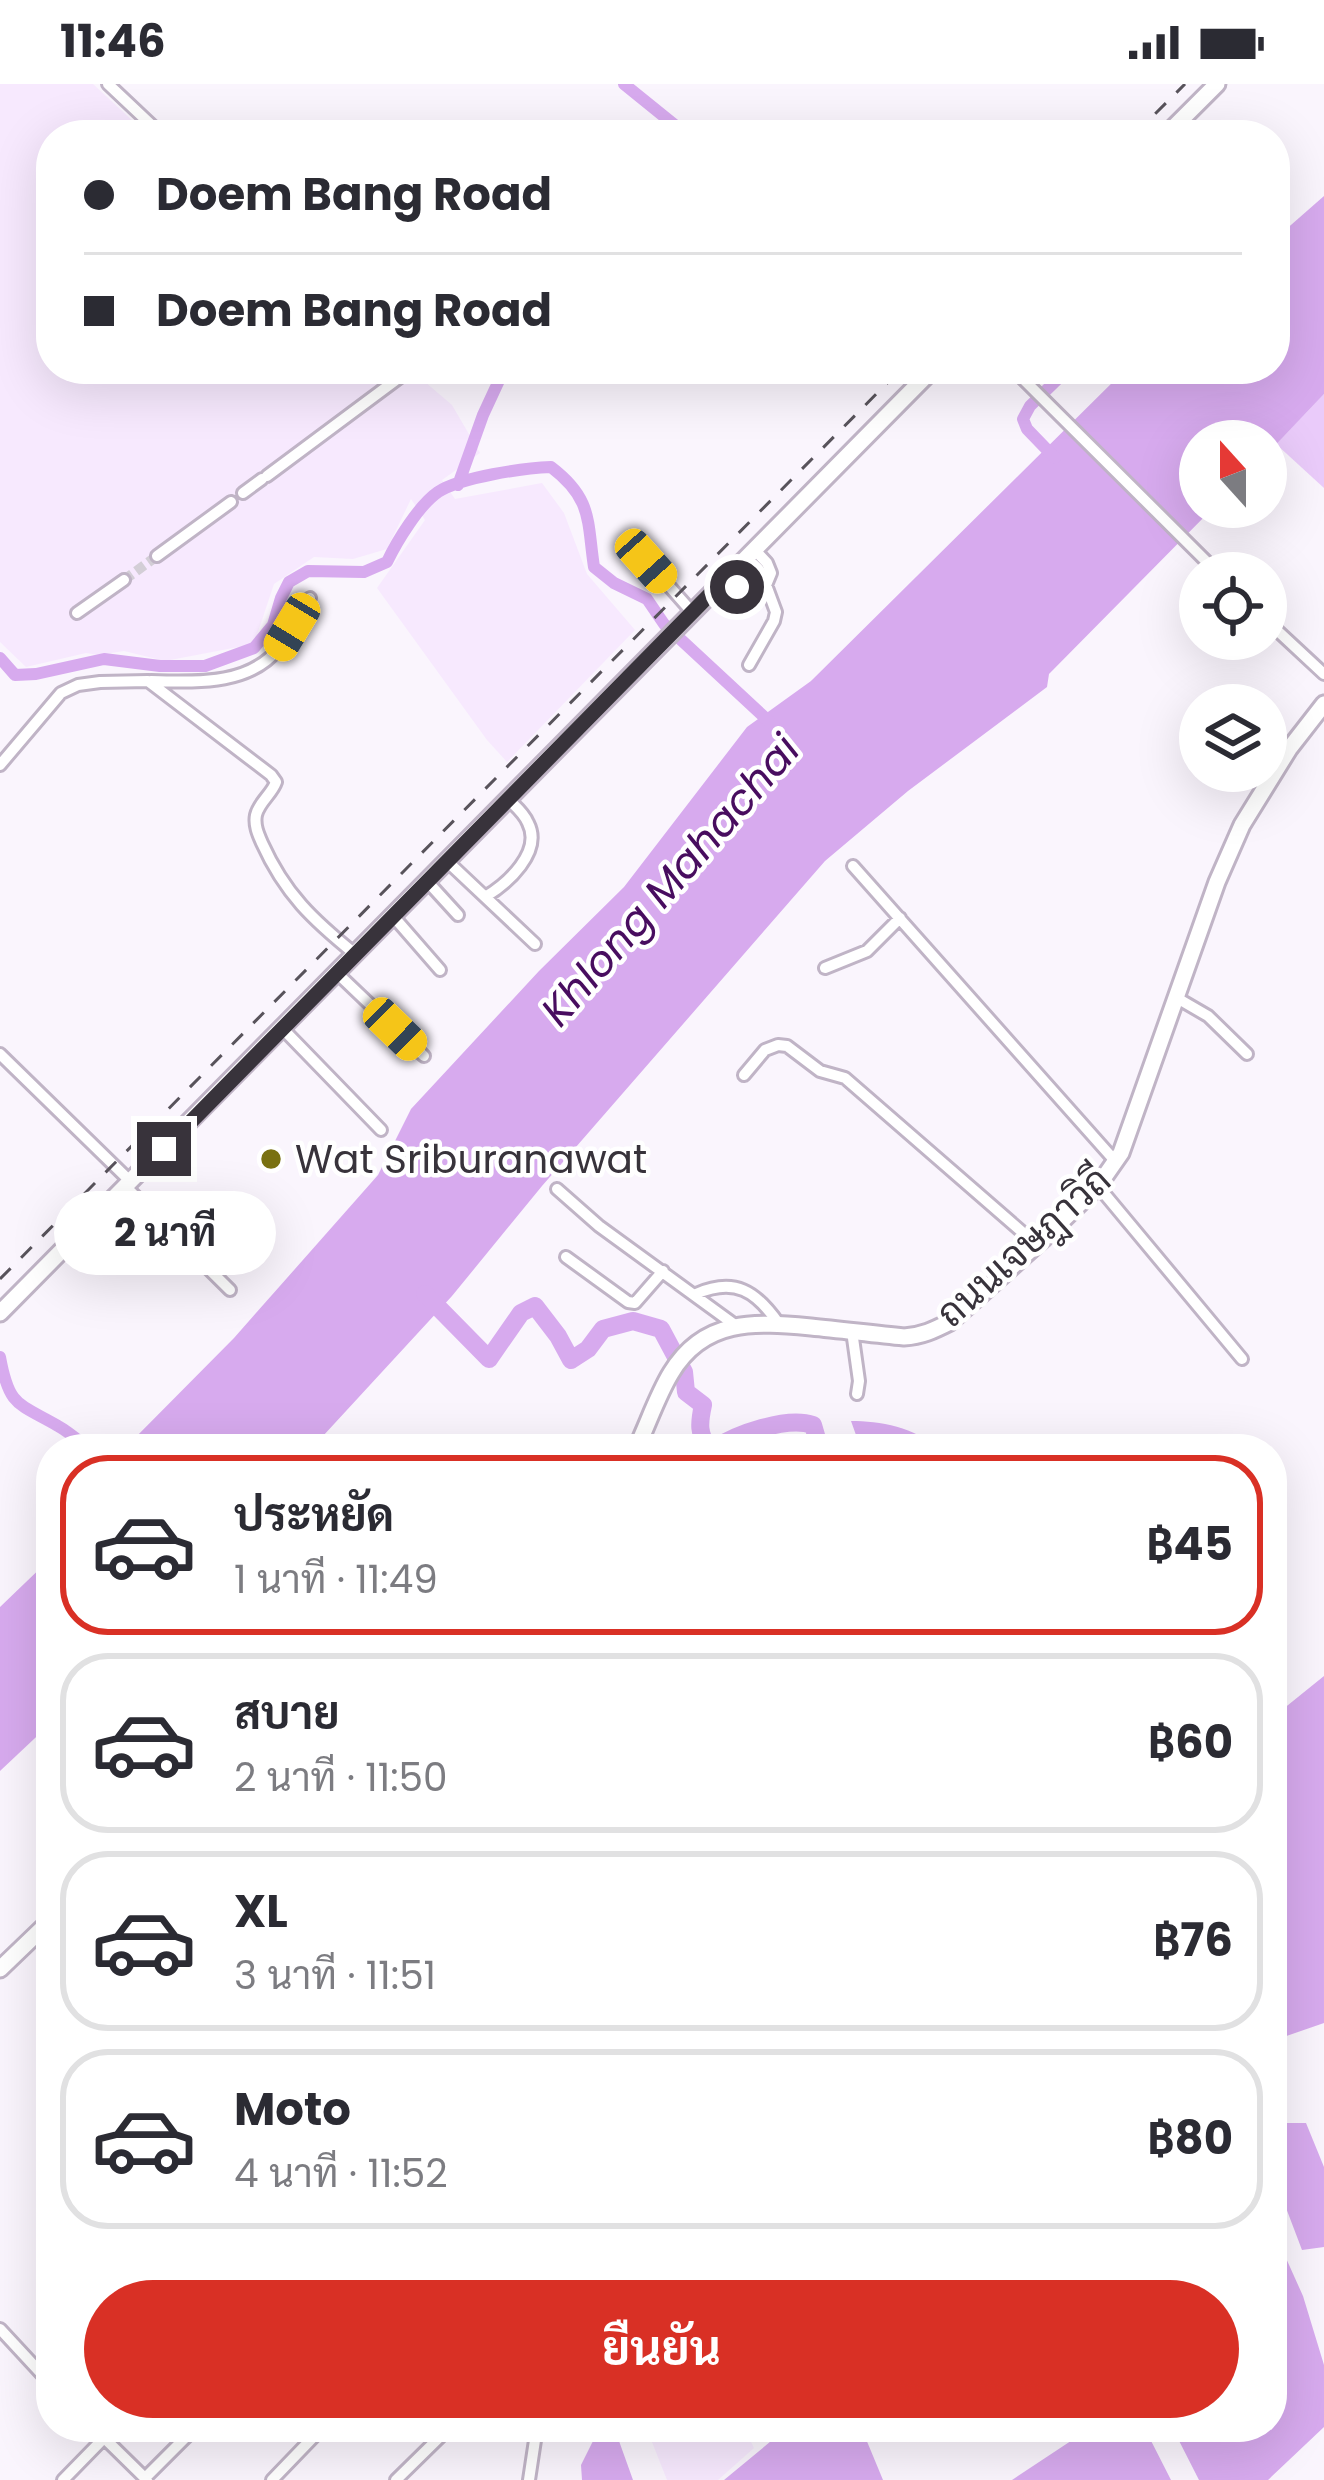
<!DOCTYPE html>
<html lang="th">
<head>
<meta charset="utf-8">
<style>
  :root { --surface:#fff; --page:#f7f7f7; --text:#2b2b33; --muted:#7c7c81; --line:#e1e1e2; --accent:#d93025 }
  body { margin:0; font-family:Poppins,Sarabun,sans-serif; background:var(--page); color:var(--text); height:100vh; display:flex; flex-direction:column; font-size:45px; white-space:nowrap }
  * { box-sizing:border-box; margin:0 }
  p { font-size:39px; color:var(--muted) }
  .icon { flex:none; width:66px; height:66px; fill:none; stroke:currentColor; stroke-width:2; stroke-linecap:round; stroke-linejoin:round }
  .map { position:relative; flex:1; overflow:hidden }
  .side { position:absolute; left:36px; top:1350px; width:1251px; height:1008px; display:flex; flex-direction:column; background:var(--surface); border-radius:48px; box-shadow:0 12px 48px #0002 }
  .side>* { flex:none }
  .top-card { position:absolute; left:36px; top:36px; width:1254px; height:264px; border-radius:48px; box-shadow:0 12px 48px #0002; display:grid; align-content:center; height:264px; padding:0 48px; background:var(--surface) }
  .needle { width:78px; rotate:339deg }
  .tools { position:absolute; left:1179px; top:336px; display:grid; gap:24px }
  .tools a { display:grid; place-items:center; width:108px; height:108px; border-radius:50%; background:var(--surface); box-shadow:0 12px 48px #0002; font-size:60px }
  .end { position:absolute; width:54px; height:54px; margin:-27px; border:15px solid #38333b; background:#fff; box-shadow:0 0 0 6px #fff }
  .from { border-radius:50% }
  .bubble { position:absolute; height:84px; border-radius:42px; background:var(--surface); box-shadow:0 12px 48px #0002; font-size:39px; font-weight:700; line-height:84px; text-align:center }
  .car { position:absolute; width:36px; height:72px; margin:-36px -18px; border-radius:15px; box-shadow:0 0 9px 3px #0007; background:linear-gradient(#f5c518 24%,#345 0 40%,#f5c518 0 76%,#345 0 86%,#f5c518 0) }
  .top-card b { display:flex; align-items:center; gap:42px; height:114px; font-size:45px }
  .top-card b+b { border-top:3px solid var(--line) }
  .top-card i { width:30px; height:30px; background:var(--text) }
  ul { padding:21px 0 0; list-style:none }
  li { display:flex; align-items:center; gap:36px; height:180px; margin:0 24px 18px; padding:0 24px; border:6px solid var(--line); border-radius:48px }
  li div { flex:1 }
  li b { display:block; font-size:45px }
  li em { font-style:normal; font-weight:700 }
  li.on { border-color:var(--accent) }
  li>.icon { width:108px; height:108px; stroke-width:1.5 }
  .button { display:flex; gap:24px; margin-top:auto; padding:24px 48px }
  .button a { flex:1; height:138px; border-radius:72px; background:var(--accent); color:#fff; font-size:48px; font-weight:700; line-height:138px; text-align:center }
  .status { display:flex; justify-content:space-between; align-items:center; height:84px; padding:0 60px; background:var(--surface); direction:ltr }
  .status svg { height:33px; fill:currentColor }
  .map>svg:first-child { display:block }
  .built { fill:#f7e9fe }
  .green { fill:#eacbfa }
  .water { fill:#d7aaee }
  .lines { fill:none; stroke-linecap:round; stroke-linejoin:round }
  .canal { stroke:#d7aaee; stroke-width:12 }
  .river { stroke:#d7aaee; stroke-width:18 }
  .street-tunnel { stroke:#d3ced6; stroke-width:10; stroke-dasharray:10 5; stroke-linecap:butt }
  .street-casing { stroke:#c0b4c6; stroke-width:16 }
  .secondary-casing { stroke:#c0b4c6; stroke-width:21 }
  .street { stroke:#fff; stroke-width:10 }
  .secondary { stroke:#fff; stroke-width:15 }
  .rail { stroke:#58535b; stroke-width:3; stroke-dasharray:15 15; stroke-linecap:butt }
  .route { stroke:#38333b; stroke-width:15 }
  .poi-dot { fill:#797011; stroke:#fff; stroke-width:4.5 }
  .labels { text-anchor:middle; stroke-width:9; stroke-linejoin:round; paint-order:stroke }
  .poi-label { font-size:39px; fill:#38333b; stroke:#fff; text-anchor:start }
  .street-label { font-size:39px; fill:#38333b; stroke:#fff }
  .water-label { font-size:42px; font-style:italic; fill:#480d5f; stroke:#fff }
</style>
</head>
<body>
<div class="status"><b>11:46</b><svg viewBox="0 0 49 12"><path d="M0 12V9h3v3zM5 12V6h3v6zM10 12V3h3v9zM15 12V0h3v12zM26 1h20v11H26zM47 4h2v5h-2z"/></svg></div>
<div class="map">
<svg width="1324" height="2396" viewBox="0 0 1324 2396">
  <rect width="100%" height="100%" fill="#faf5fd"/>
  <path class="built" d="M 0,0 L 93,0 L 148,51 L 51,51 L 51,285 L 410,285 L 452,321 L 480,369 L 442,396 L 455,415 L 542,399 L 564,429 L 587,490 L 635,546 L 507,678 L 487,656 L 377,504 L 425,436 L 411,415 L 387,465 L 353,475 L 314,473 L 274,500 L 254,560 L 165,577 L 124,567 L 99,571 L 86,569 L 26,583 L 0,558 Z
    M 646,2343 L 744,2343 L 754,2364 L 718,2396 L 667,2396 Z"/>
  <path class="green" d="M 1324,310 L 1324,404 L 1276,360 Z"/>
  <path class="water" d="M 1324,112 L 1324,310 L 1266,371 L 1266,357 L 1200,357 L 1200,423 L 1214,423 L 1049,590 L 1047,603 L 908,707 L 825,777 L 542,1102 L 452,1212 L 311,1365 L 124,1365 L 234,1254 L 378,1091 L 411,1025 L 539,887 L 624,803 L 747,643 L 811,597 L 1126,285 L 1275,285 L 1275,155 Z
    M 851,1337 C 879,1337 917,1343 936,1365 L 861,1365 Z
    M 51,1474 L 51,1639 L 0,1687 L 0,1523 Z
    M 1324,1592 L 1324,1939 L 1272,1957 L 1272,1634 Z
    M 1272,2039 L 1306,2039 L 1324,2083 L 1324,2163 L 1302,2166 L 1272,2087 Z
    M 1272,2143 L 1303,2212 L 1324,2281 L 1324,2343 L 1268,2396 L 1199,2396 L 1172,2343 L 1272,2343 Z
    M 600,2343 L 614,2343 L 633,2396 L 582,2396 L 581,2381 Z
    M 788,2343 L 861,2343 L 883,2396 L 724,2396 Z
    M 1092,2343 L 1144,2343 L 1171,2396 L 1012,2396 Z"/>
  <g class="lines">
    <path class="canal" d="M 624,0 L 687,51
      M 1055,374 L 1027,345 L 1023,335 L 1030,322 L 1068,285
      M 458,401 L 483,331 L 502,290 L 517,285
      M 0,574 L 15,591 L 36,590 L 104,575 L 160,582 L 205,582 L 254,564 L 273,541 L 281,514 L 289,498 L 308,487 L 364,488 L 387,478 C 397,457 419,421 438,408 C 461,393 524,384 551,383 C 593,415 587,437 594,483 L 614,499 L 647,515 L 664,540 L 774,642
      M 0,1273 C 9,1323 18,1319 58,1342 C 69,1348 79,1357 89,1365"/>
    <path class="river" d="M 425,1210 L 489,1275 L 521,1229 L 535,1222 L 558,1252 L 571,1276 L 588,1265 L 603,1245 L 633,1237 L 661,1245 L 684,1288 L 686,1308 L 703,1321 C 699,1339 698,1350 709,1365
      M 714,1365 C 736,1350 787,1332 813,1341 L 820,1365"/>
    <path class="street-tunnel" d="M 124,496 L 157,472"/>
    <defs>
      <path id="street" d="M 108,0 L 162,51
        M 1013,285 L 1218,489
        M 267,392 L 400,293 L 401,285
        M 243,409 L 262,395
        M 157,472 L 231,418
        M 647,477 L 692,528
        M 728,492 C 740,507 749,510 766,501 L 771,489 L 767,479 L 754,465
        M 77,529 L 124,496
        M 1266,536 L 1324,590
        M 749,581 L 774,537 L 776,528 L 766,501
        M 151,597 C 195,598 249,602 279,564 C 291,549 299,530 310,514
        M 0,681 L 61,609 L 78,601 L 100,598 L 148,597 L 271,691 L 276,698 C 272,710 259,718 256,731 C 254,741 258,750 262,759 C 285,810 313,836 355,870
        M 447,777 L 535,860
        M 853,782 L 1116,1078
        M 427,797 L 458,831
        M 485,813 C 507,800 543,768 528,739 C 524,729 515,722 508,715
        M 393,832 L 440,886
        M 825,884 L 867,867 L 900,834
        M 337,889 L 424,972
        M 1177,914 L 1208,932 L 1247,970
        M 282,944 L 381,1046
        M 0,970 L 131,1098
        M 744,991 L 765,966 L 778,961 L 787,962 L 820,987 L 845,994 L 1037,1161
        M 1098,1102 L 1242,1275
        M 126,1103 L 230,1206
        M 557,1105 L 599,1142 L 735,1241
        M 566,1173 L 628,1218 L 635,1219 L 663,1187
        M 696,1210 C 735,1193 756,1207 779,1240
        M 852,1247 L 859,1297 L 857,1310
        M 0,2245 L 51,2300
        M 93,2343 L 147,2396
        M 145,2394 L 196,2343
        M 63,2396 L 104,2354
        M 272,2396 L 323,2343
        M 396,2396 L 450,2343
        M 529,2396 L 537,2343"/>
      <path id="secondary" d="M 1166,51 L 1217,0
        M 0,1229 L 933,285
        M 636,1365 C 648,1340 657,1312 671,1289 C 704,1234 755,1238 811,1243 C 842,1246 873,1250 904,1253 C 922,1252 934,1246 950,1238 L 1043,1155 L 1098,1102 L 1121,1069 L 1217,798 L 1242,741 L 1289,665 L 1324,620
        M 0,1885 L 51,1836"/>
    </defs>
    <use href="#street" class="street-casing"/>
    <use href="#secondary" class="secondary-casing"/>
    <use href="#street" class="street"/>
    <use href="#secondary" class="secondary"/>
    <path class="rail" d="M 1134,51 L 1185,0
      M 0,1195 L 901,285"/>
  </g>
  <g class="lines">
    <path class="route" d="M 164,1065 L 728,492 L 737,503"/>
  </g>
  <circle class="poi-dot" cx="271" cy="1075" r="12"/>
  <g class="labels">
    <g class="poi-label">
      <text x="295" y="1089">Wat Sriburanawat</text>
    </g>
    <g class="street-label">
      <text transform="translate(1023 1162) rotate(-42)" y="14">ถนนเจษฎาวิถี</text>
    </g>
    <g class="water-label">
      <text transform="translate(670 796) rotate(-49)" y="15">Khlong Mahachai</text>
    </g>
  </g>
</svg>
<div class="tools">
<a><svg class="needle" viewBox="-14 -14 28 28"><path d="M0-13l5 13h-10z" fill="#e53935"/><path d="M0 13l5-13h-10z" fill="#7c7c81"/></svg></a>
<a><svg class="icon" aria-label="locate" viewBox="0 0 24 24"><circle cx="12" cy="12" r="6"/><path d="M12 2v4M12 18v4M2 12h4M18 12h4"/></svg></a>
<a><svg class="icon" aria-label="layers" viewBox="0 0 24 24"><path d="M12 4l9 5-9 5-9-5zM3 14l9 5 9-5"/></svg></a>
</div>
<i class="end from" style="left:737px;top:503px"></i>
<i class="end" style="left:164px;top:1065px"></i>
<div class="bubble" style="left:54px;top:1107px;width:222px">2 นาที</div>
<i class="car" style="left:646px;top:477px;rotate:138deg"></i>
<i class="car" style="left:292px;top:543px;rotate:211deg"></i>
<i class="car" style="left:395px;top:945px;rotate:134deg"></i>
<div class="top-card">
<b><i class="from"></i>Doem Bang Road</b>
<b><i></i>Doem Bang Road</b>
</div>
<section class="side">
<ul>
<li class="on"><svg class="icon" aria-label="car" viewBox="0 0 24 24"><path d="M5 17H2v-5l4-1 3-4h7l3 4 3 1v5h-3M9 17h6M6 11h13"/><circle cx="7" cy="17" r="2"/><circle cx="17" cy="17" r="2"/></svg><div><b>ประหยัด</b><p>1 นาที · 11:49</p></div><em>฿45</em></li>
<li><svg class="icon" aria-label="car" viewBox="0 0 24 24"><path d="M5 17H2v-5l4-1 3-4h7l3 4 3 1v5h-3M9 17h6M6 11h13"/><circle cx="7" cy="17" r="2"/><circle cx="17" cy="17" r="2"/></svg><div><b>สบาย</b><p>2 นาที · 11:50</p></div><em>฿60</em></li>
<li><svg class="icon" aria-label="car" viewBox="0 0 24 24"><path d="M5 17H2v-5l4-1 3-4h7l3 4 3 1v5h-3M9 17h6M6 11h13"/><circle cx="7" cy="17" r="2"/><circle cx="17" cy="17" r="2"/></svg><div><b>XL</b><p>3 นาที · 11:51</p></div><em>฿76</em></li>
<li><svg class="icon" aria-label="car" viewBox="0 0 24 24"><path d="M5 17H2v-5l4-1 3-4h7l3 4 3 1v5h-3M9 17h6M6 11h13"/><circle cx="7" cy="17" r="2"/><circle cx="17" cy="17" r="2"/></svg><div><b>Moto</b><p>4 นาที · 11:52</p></div><em>฿80</em></li>
</ul>
<div class="button"><a>ยืนยัน</a></div>
</section>
</div>
</body>
</html>
